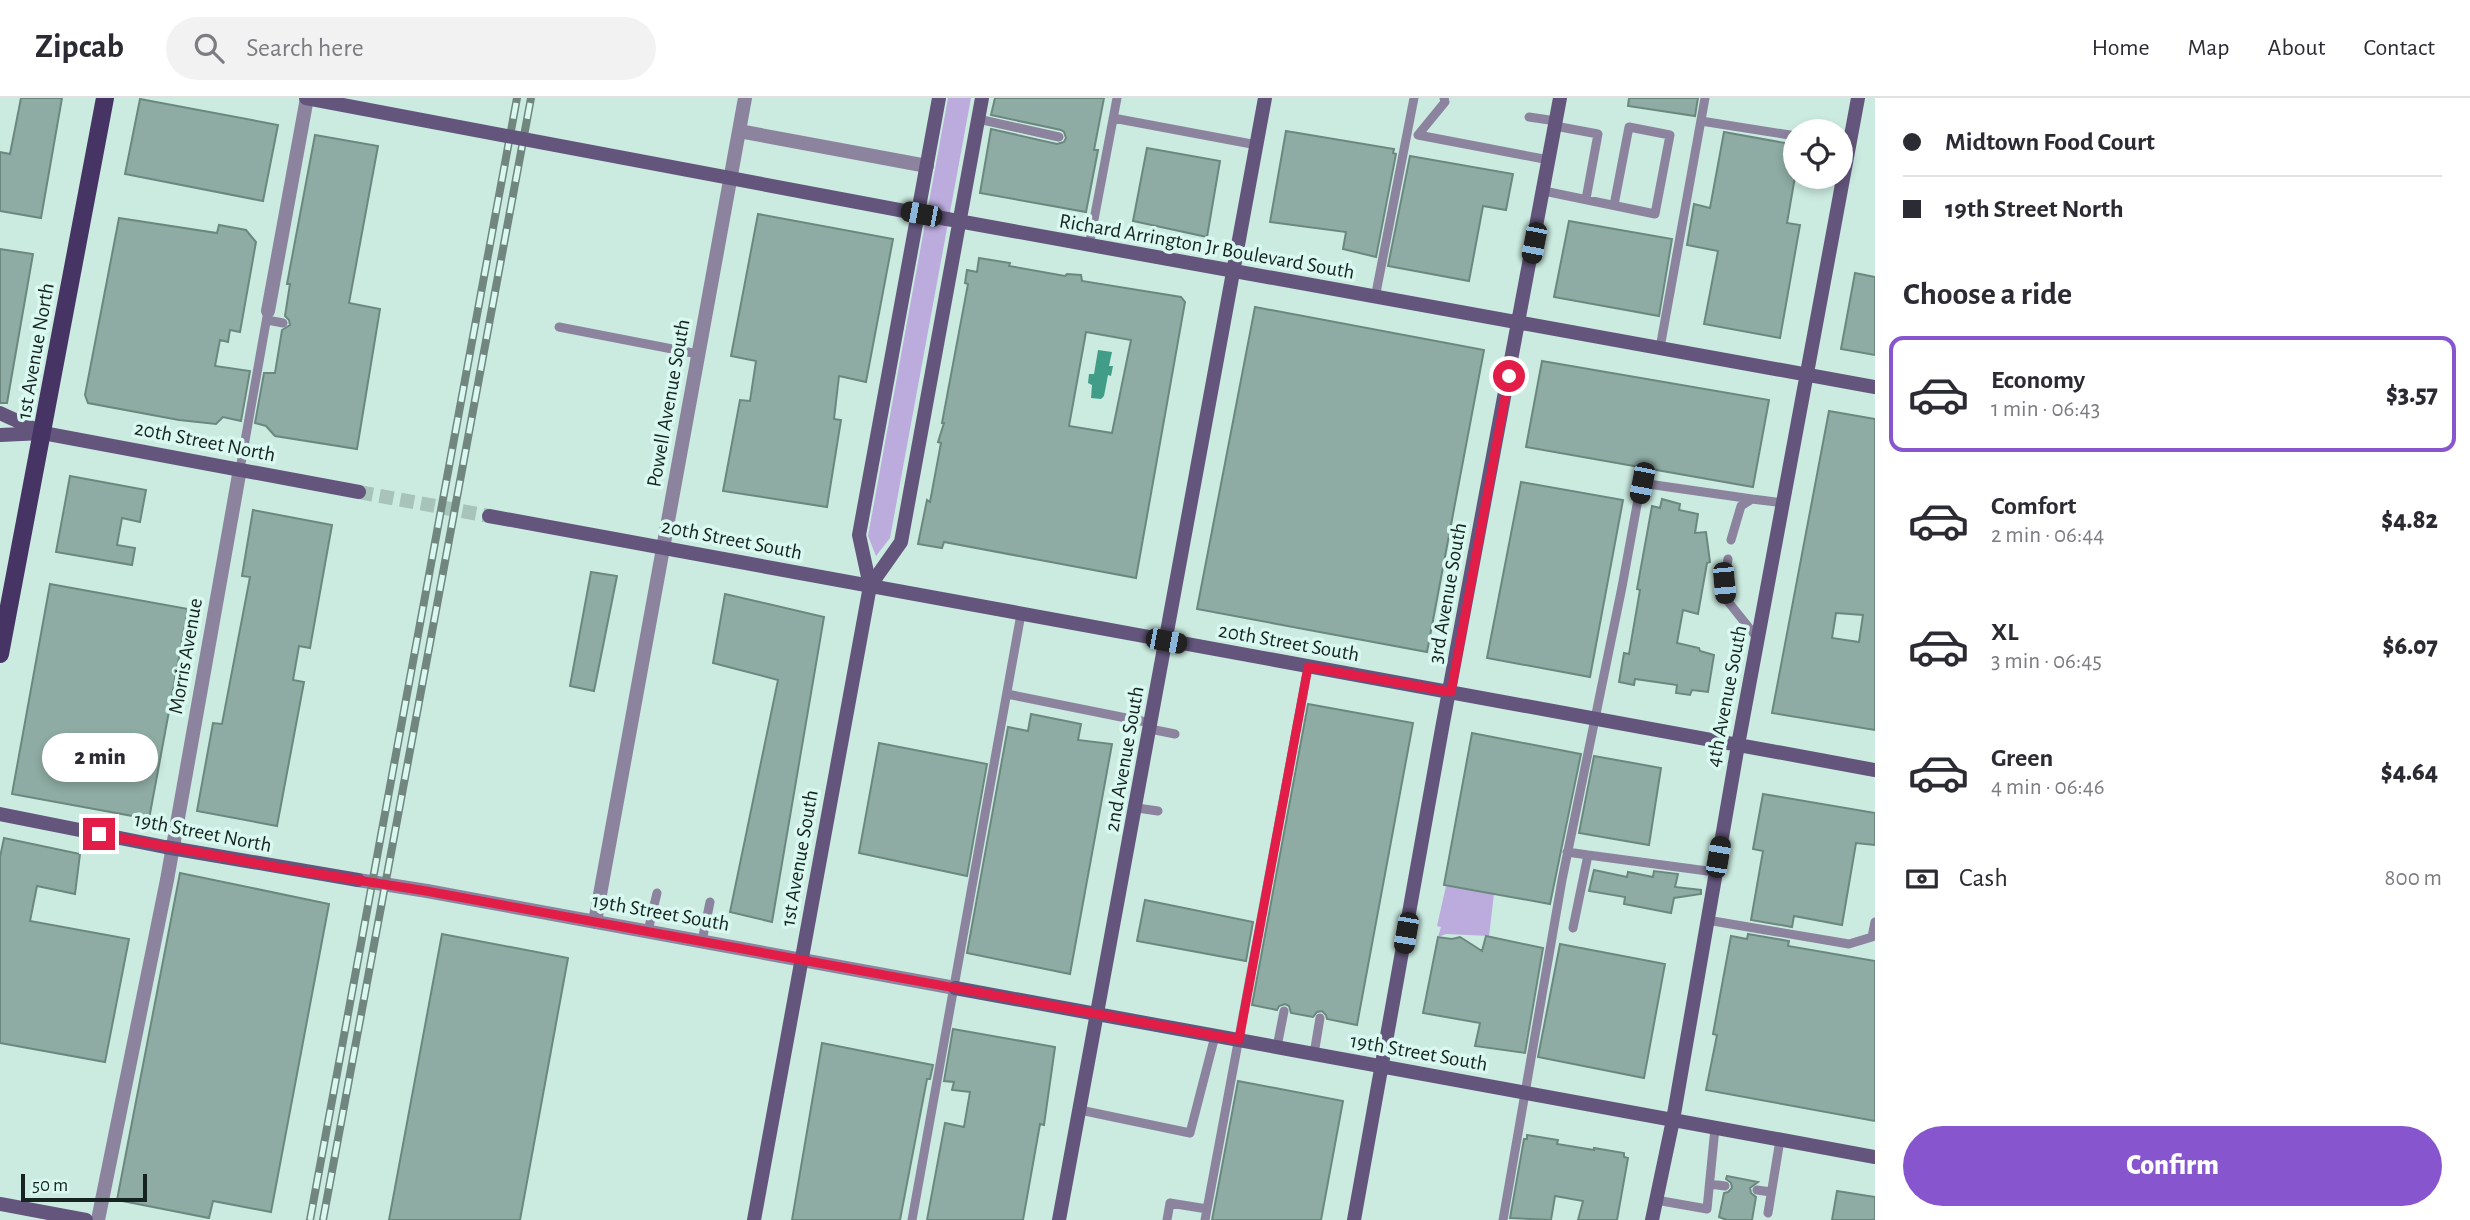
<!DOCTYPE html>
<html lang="en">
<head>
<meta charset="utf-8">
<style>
  :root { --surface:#fff; --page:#f2f2f3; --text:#2b2b33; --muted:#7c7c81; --line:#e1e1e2; --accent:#8756ce }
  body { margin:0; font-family:"Alegreya Sans",sans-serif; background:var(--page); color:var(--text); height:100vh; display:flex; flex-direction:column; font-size:26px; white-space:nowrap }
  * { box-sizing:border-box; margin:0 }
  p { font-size:23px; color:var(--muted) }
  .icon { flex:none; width:38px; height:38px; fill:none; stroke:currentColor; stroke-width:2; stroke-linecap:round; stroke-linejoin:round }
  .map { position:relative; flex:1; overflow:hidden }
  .side { display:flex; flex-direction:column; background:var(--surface); width:595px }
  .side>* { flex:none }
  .hud { display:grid; align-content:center; height:154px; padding:0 28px; background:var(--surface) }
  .tools { position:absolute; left:1783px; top:21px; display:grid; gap:14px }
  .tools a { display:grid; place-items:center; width:70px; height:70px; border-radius:50%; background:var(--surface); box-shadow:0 4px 10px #0003; font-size:35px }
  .scale { position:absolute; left:21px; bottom:18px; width:126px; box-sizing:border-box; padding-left:7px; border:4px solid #172320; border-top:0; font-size:19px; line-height:24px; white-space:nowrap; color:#172320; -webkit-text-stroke:5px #d9f8ef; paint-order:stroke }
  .end { position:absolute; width:32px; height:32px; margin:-16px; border:9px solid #e11d48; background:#fff; box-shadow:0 0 0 4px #fff }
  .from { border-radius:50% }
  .bubble { position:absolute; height:49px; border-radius:24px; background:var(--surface); box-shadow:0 4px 10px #0003; font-size:23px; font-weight:800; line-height:49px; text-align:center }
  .car { position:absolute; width:21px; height:42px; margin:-21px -10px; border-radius:9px; box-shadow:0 0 5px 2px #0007; background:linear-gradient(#222 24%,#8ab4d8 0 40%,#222 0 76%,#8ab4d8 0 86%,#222 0) }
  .hud b { display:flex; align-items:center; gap:24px; height:66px; font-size:26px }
  .hud b+b { border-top:2px solid var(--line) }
  .hud i { width:18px; height:18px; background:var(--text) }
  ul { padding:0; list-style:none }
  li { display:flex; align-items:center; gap:21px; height:116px; margin:0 14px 10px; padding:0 14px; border:4px solid transparent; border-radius:14px }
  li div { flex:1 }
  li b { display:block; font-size:26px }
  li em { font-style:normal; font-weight:800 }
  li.current { border-color:var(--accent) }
  li>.icon { width:63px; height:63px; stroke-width:1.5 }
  h2 { padding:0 28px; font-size:32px; line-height:84px }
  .pay { display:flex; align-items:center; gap:18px; height:77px; padding:0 28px; font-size:26px }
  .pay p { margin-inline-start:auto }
  .primary-button { display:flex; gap:14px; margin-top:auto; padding:14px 28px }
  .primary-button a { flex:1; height:80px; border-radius:42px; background:var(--accent); color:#fff; font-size:28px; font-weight:800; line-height:80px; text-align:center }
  header { display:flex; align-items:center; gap:42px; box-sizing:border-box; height:98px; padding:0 35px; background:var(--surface); border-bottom:2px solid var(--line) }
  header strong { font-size:33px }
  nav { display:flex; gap:38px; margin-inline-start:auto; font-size:24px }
  .search { width:490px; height:63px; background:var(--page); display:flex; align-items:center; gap:18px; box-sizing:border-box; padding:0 24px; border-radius:38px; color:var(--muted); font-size:26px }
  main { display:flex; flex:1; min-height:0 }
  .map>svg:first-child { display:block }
  .green { fill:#bcacdd }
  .water { fill:#419d88 }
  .building { fill:#8eaca3; stroke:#6b887f; stroke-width:2; fill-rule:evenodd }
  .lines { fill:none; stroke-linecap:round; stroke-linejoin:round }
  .secondary-tunnel { stroke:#a7c3ba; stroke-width:14; stroke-dasharray:14 7; stroke-linecap:butt }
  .lane { stroke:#8c839e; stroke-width:9 }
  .street { stroke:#8c839e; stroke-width:14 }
  .secondary { stroke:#63557c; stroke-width:14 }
  .primary { stroke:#463564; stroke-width:18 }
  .rail-casing { stroke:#70867f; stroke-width:8 }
  .rail { stroke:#d9f8ef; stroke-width:5; stroke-dasharray:16; stroke-linecap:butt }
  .secondary-bridge { stroke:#63557c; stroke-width:14 }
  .route { stroke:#e11d48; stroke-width:9 }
  .labels { text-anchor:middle; stroke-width:7; stroke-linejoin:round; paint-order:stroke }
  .street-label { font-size:21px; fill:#172320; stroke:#d9f8ef }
</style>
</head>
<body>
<header>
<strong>Zipcab</strong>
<div class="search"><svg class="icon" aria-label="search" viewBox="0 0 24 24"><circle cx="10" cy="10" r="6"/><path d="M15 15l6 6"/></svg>Search here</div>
<nav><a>Home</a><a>Map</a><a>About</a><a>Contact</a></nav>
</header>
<main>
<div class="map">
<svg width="1875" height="1122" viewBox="0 0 1875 1122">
  <rect width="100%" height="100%" fill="#cbebe1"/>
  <path class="green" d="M 948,0 L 971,0 L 890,440 L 876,458 L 868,438 Z
    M 1446,788 L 1494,796 L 1489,838 L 1446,836 L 1438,839 L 1441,829 L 1437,828 Z"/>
  <path class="water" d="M 1098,252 L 1112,254 L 1109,268 L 1113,268 L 1111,278 L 1108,277 L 1104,298 L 1101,301 L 1091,300 L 1092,287 L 1088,285 L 1089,276 L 1094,276 Z"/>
  <path class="building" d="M 21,0 L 62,0 L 41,120 L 0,113 L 0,54 L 10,56 Z
    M 995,0 L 1104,0 L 1094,52 L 1098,52 L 1086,114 L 980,95 L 991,31 L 1057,46 L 1064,44 L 1066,40 L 1064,34 L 1061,32 L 991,17 Z
    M 1629,0 L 1698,0 L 1695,18 L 1628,8 Z
    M 140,1 L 278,27 L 263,103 L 125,76 Z
    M 1286,33 L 1394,51 L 1393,55 L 1396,56 L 1376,159 L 1343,151 L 1346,134 L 1270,124 Z
    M 1724,34 L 1796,47 L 1796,73 L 1787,125 L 1800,127 L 1780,240 L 1704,226 L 1718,153 L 1687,147 L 1694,106 L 1710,110 Z
    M 315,37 L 378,48 L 349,205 L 380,211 L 357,351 L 275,338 L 266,328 L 255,325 L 264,275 L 275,275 L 282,232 L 290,227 L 289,222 L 285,218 L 290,186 L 287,186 Z
    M 1147,50 L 1220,63 L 1207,139 L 1133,123 Z
    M 1410,58 L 1513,76 L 1506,112 L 1483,108 L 1469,183 L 1388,168 Z
    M 758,116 L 893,141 L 866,284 L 839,278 L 834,321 L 841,322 L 827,409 L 723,393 L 740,302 L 750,303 L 756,263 L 731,258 Z
    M 119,120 L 217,135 L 219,127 L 246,132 L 256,144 L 240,234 L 230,232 L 228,244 L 220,242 L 215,268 L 250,273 L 241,323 L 223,319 L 216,326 L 179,322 L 88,305 L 85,297 Z
    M 1569,123 L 1672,141 L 1659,218 L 1554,199 Z
    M 0,151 L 33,156 L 7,305 L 0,305 Z
    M 979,160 L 1010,165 L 1009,168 L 1065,178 L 1067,176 L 1081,177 L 1082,183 L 1181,199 L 1185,204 L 1136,480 L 944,444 L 942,450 L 918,446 L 927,402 L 930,404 L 941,345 L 938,344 L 944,325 L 942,325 L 968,186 L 965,185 L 967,172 L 977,174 ZM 1086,234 L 1131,242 L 1112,335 L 1069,328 Z
    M 1855,175 L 1875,179 L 1875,257 L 1841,251 Z
    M 1255,209 L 1484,252 L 1427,554 L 1197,511 Z
    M 1542,263 L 1769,302 L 1753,389 L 1526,349 Z
    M 1829,313 L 1875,321 L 1875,632 L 1772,615 ZM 1836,515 L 1863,517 L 1859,544 L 1832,540 Z
    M 70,378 L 146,392 L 140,424 L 122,420 L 117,447 L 135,450 L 132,467 L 56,454 Z
    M 1521,384 L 1623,402 L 1590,579 L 1487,560 Z
    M 1662,401 L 1680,406 L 1679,412 L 1698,416 L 1695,435 L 1706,434 L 1710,464 L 1707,465 L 1698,516 L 1683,512 L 1677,545 L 1699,550 L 1700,553 L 1714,557 L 1708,594 L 1692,592 L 1690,597 L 1676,595 L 1677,587 L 1635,581 L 1634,587 L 1619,584 L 1624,555 L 1629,556 L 1640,492 L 1637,491 L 1652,408 L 1660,410 Z
    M 253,412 L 332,427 L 310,550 L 299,548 L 293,582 L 304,584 L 277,728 L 197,713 L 213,625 L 222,626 L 250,479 L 242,478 Z
    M 591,474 L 617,478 L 594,593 L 570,588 Z
    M 50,486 L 188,511 L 149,721 L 12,696 Z
    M 725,496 L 824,519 L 772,824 L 730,814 L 778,582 L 713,565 Z
    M 1308,606 L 1413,625 L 1357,927 L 1327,921 L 1326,917 L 1322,913 L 1317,914 L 1313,919 L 1291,915 L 1289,908 L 1285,906 L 1279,908 L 1277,912 L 1252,907 Z
    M 1031,616 L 1081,626 L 1078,642 L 1112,646 L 1070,876 L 967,855 L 1008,629 L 1028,633 Z
    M 1472,635 L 1581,656 L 1550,806 L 1444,787 Z
    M 879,645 L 987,666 L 967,778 L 859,755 Z
    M 1594,658 L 1661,670 L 1649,747 L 1579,735 Z
    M 1763,696 L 1875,715 L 1875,747 L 1856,745 L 1842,827 L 1794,818 L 1792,829 L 1751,822 L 1763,753 L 1753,751 Z
    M 4,740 L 80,756 L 75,796 L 37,788 L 30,823 L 129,841 L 105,964 L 0,945 L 0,759 Z
    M 1594,772 L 1627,779 L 1628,774 L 1653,779 L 1654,773 L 1678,776 L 1675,789 L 1701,792 L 1701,796 L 1674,800 L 1671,815 L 1624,806 L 1625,799 L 1589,793 Z
    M 180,775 L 329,806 L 271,1114 L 213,1103 L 209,1120 L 117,1102 Z
    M 1145,802 L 1253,824 L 1246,863 L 1137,843 Z
    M 442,836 L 568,860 L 520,1122 L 389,1122 Z
    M 1748,836 L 1789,843 L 1788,848 L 1875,863 L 1875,1023 L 1706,992 L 1717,937 L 1713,936 L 1731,838 L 1747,841 Z
    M 1486,838 L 1543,850 L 1525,955 L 1475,948 L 1480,925 L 1423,915 L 1438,839 L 1452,841 L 1460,839 L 1482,853 Z
    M 1560,846 L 1665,866 L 1644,980 L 1538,959 Z
    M 953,931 L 1055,949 L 1044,1027 L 1040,1026 L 1023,1122 L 927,1122 L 945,1025 L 964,1029 L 970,994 L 952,992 L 954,984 L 944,983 Z
    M 822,945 L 933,967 L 930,981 L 927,981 L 900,1122 L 792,1122 Z
    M 1238,983 L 1343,1003 L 1321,1122 L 1212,1122 Z
    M 1527,1037 L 1558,1042 L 1557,1046 L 1594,1052 L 1594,1050 L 1624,1055 L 1624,1059 L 1628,1060 L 1617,1122 L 1578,1122 L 1583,1103 L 1555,1098 L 1551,1122 L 1510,1120 L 1524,1041 L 1527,1041 Z
    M 1727,1078 L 1758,1084 L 1750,1090 L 1751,1095 L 1756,1099 L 1752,1122 L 1727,1122 L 1719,1119 L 1724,1095 L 1728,1094 L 1732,1090 L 1731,1085 L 1726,1081 Z
    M 1837,1093 L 1875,1099 L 1875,1122 L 1832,1122 Z"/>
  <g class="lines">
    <path class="secondary-tunnel" d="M 359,394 L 489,418"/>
    <path class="lane" d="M 1444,0 L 1445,4 L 1418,37 L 1549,62
      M 1529,19 L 1556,23
      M 1113,20 L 1257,47
      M 978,21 L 1059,39
      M 1701,23 L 1796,38
      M 1555,28 L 1598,36 L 1586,101
      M 1544,93 L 1655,116 L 1670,37 L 1629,29 L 1614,107
      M 1089,148 L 1117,0
      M 1375,200 L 1414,0
      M 267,222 L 283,225
      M 559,229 L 698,256
      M 1660,250 L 1705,0
      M 240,371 L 268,213
      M 1731,442 L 1741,408 L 1752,401 L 1784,405
      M 1728,461 L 1724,485 L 1726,501 L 1758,541
      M 1007,596 L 1151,625
      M 1150,631 L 1175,636
      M 1137,710 L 1158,713
      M 1567,754 L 1588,757 L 1573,830
      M 1588,757 L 1715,774
      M 1707,822 L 1849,846 L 1872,839 L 1875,824
      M 648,833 L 657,795
      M 702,843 L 710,804
      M 1277,949 L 1284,913
      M 1314,956 L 1320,920
      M 1080,1012 L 1190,1035 L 1215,938
      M 1710,1086 L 1725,1088
      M 1757,1092 L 1771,1094
      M 1656,1102 L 1707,1111 L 1715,1030
      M 1768,1115 L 1780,1042
      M 912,1122 L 1021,516
      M 1167,1122 L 1170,1105 L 1207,1111
      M 1205,1122 L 1308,569
      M 1503,1122 L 1562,782 L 1622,489 L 1641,385 L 1752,401"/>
    <path class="street" d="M 739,33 L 927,68
      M 268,213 L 307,0
      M 358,782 L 427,793 L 955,890
      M 595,824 L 745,0
      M 98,1122 L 167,782 L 240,371"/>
    <path class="secondary" d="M 947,121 L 1875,289
      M 0,315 L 39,333
      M 0,337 L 43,335 L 359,394
      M 489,418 L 1875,672
      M 870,488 L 901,444 L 982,0
      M 0,716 L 165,749 L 358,782
      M 955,890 L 1875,1059
      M 0,1106 L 86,1122
      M 754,1122 L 870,488 L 859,437 L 939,0
      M 1059,1122 L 1265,0
      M 1354,1122 L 1443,625 L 1560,0
      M 1652,1122 L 1673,1022 L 1738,647 L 1858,0"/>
    <path class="primary" d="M 0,556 L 105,0"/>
    <defs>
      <path id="rail" d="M 310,1122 L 517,0
        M 323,1122 L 531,0"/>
    </defs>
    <use href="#rail" class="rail-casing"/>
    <use href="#rail" class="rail"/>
    <path class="secondary-bridge" d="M 306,0 L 947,121"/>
  </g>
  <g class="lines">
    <path class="route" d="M 99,736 L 282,770 L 426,793 L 1239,942 L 1308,569 L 1451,594 L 1509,278"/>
  </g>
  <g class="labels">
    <g class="street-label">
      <text transform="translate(1207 148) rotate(10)" y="7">Richard Arrington Jr Boulevard South</text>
      <text transform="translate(35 253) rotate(-80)" y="7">1st Avenue North</text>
      <text transform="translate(668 305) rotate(-80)" y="7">Powell Avenue South</text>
      <text transform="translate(205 343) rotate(11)" y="7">20th Street North</text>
      <text transform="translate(732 441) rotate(11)" y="7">20th Street South</text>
      <text transform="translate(1447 495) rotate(-80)" y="7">3rd Avenue South</text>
      <text transform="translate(1289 544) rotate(10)" y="7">20th Street South</text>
      <text transform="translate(185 558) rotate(-80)" y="7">Morris Avenue</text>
      <text transform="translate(1726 598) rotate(-79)" y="7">4th Avenue South</text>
      <text transform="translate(1124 661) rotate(-80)" y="7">2nd Avenue South</text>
      <text transform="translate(203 734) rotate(11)" y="7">19th Street North</text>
      <text transform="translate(799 760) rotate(-80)" y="7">1st Avenue South</text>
      <text transform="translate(661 814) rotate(10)" y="7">19th Street South</text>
      <text transform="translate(1419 954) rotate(10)" y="7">19th Street South</text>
    </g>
  </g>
</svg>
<div class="tools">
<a><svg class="icon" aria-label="locate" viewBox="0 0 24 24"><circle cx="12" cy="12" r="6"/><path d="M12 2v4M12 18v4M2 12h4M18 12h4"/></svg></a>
</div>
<div class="scale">50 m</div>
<i class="end from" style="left:1509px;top:278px"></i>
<i class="end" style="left:99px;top:736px"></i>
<div class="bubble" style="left:42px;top:635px;width:116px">2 min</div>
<i class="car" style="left:921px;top:116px;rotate:281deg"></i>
<i class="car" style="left:1534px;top:145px;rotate:191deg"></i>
<i class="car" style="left:1642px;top:385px;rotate:191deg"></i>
<i class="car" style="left:1724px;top:485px;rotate:175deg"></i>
<i class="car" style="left:1166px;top:543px;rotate:101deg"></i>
<i class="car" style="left:1718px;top:759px;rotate:10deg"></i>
<i class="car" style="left:1406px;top:835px;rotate:190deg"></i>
</div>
<section class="side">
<div class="hud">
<b><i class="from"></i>Midtown Food Court</b>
<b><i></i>19th Street North</b>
</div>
<h2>Choose a ride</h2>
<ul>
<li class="current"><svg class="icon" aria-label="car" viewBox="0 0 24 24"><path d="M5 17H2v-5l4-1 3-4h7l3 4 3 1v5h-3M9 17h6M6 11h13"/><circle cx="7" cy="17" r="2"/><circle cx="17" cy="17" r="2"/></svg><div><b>Economy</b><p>1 min · 06:43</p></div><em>$3.57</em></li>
<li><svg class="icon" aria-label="car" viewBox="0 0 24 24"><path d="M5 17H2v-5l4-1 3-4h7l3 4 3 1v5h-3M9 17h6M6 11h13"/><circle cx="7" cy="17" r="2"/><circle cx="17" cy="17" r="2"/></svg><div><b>Comfort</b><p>2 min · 06:44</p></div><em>$4.82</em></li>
<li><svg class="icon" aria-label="car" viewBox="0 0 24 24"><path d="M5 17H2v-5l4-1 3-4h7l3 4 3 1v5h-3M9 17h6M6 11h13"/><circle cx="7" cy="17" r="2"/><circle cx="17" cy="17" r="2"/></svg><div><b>XL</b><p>3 min · 06:45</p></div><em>$6.07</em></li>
<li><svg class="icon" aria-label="car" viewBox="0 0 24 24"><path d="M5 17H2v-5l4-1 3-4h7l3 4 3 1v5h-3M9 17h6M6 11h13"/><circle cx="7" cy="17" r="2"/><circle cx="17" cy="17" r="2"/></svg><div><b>Green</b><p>4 min · 06:46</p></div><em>$4.64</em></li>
</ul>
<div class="pay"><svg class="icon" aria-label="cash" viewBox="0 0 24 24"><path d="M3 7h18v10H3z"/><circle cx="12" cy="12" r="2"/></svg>Cash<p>800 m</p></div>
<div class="primary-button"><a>Confirm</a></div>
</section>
</main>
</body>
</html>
